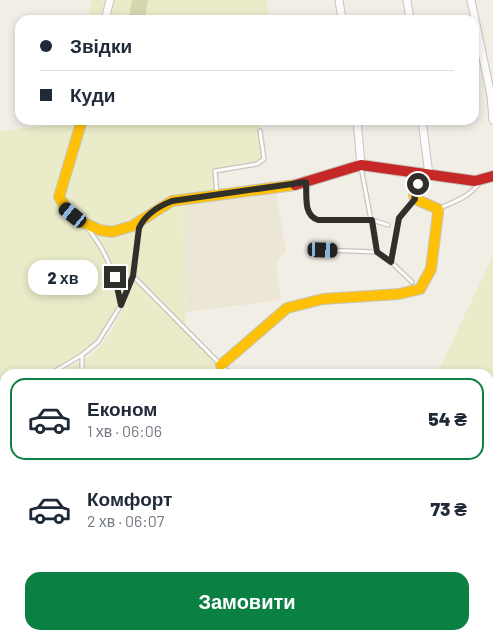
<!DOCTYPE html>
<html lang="uk">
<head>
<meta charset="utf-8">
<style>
  :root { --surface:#fff; --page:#f6f6f7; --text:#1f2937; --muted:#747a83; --line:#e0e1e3; --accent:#0b8043 }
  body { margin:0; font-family:Barlow,sans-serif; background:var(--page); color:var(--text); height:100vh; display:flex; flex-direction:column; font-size:19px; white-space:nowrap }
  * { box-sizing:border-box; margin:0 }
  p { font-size:16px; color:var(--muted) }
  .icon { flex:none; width:28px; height:28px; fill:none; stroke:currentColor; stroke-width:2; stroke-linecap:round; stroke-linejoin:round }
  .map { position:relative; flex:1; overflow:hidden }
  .sheet { position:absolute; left:0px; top:369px; width:494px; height:271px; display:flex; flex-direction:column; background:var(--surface); border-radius:15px 15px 0 0; box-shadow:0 2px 8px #0003 }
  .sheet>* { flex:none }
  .banner { position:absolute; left:15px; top:15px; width:464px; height:110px; border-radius:15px; box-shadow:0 2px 8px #0003; display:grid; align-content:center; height:110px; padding:0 25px; background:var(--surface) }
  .end { position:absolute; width:22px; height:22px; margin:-11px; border:6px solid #312f2a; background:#fff; box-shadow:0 0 0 2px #fff }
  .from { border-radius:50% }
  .bubble { position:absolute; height:35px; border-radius:15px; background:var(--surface); box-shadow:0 2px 8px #0003; font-size:16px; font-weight:800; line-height:35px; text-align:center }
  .car { position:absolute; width:15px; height:30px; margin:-15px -8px; border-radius:6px; box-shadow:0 0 4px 1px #0007; background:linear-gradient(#222 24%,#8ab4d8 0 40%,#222 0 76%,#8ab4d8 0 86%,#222 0) }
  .banner b { display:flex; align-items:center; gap:18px; height:48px; font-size:19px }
  .banner b+b { border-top:1px solid var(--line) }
  .banner i { width:12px; height:12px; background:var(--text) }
  ul { padding:9px 0 0; list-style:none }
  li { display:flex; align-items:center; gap:15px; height:82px; margin:0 10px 8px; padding:0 15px; border:2px solid transparent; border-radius:15px }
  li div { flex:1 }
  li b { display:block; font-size:19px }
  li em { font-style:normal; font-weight:800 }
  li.selected { border-color:var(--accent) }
  li>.icon { width:45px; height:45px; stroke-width:1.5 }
  .cta { display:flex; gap:10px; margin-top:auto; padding:10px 25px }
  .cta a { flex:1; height:58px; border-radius:15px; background:var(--accent); color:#fff; font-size:20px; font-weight:800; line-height:58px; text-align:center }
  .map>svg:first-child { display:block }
  .built { fill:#ece6d6 }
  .green { fill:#e9ebc9 }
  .forest { fill:#d4d7ae }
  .water { fill:#a3c8e7 }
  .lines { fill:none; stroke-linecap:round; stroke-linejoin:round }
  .lane-casing { stroke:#c7c5be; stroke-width:5.5 }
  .street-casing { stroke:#c7c5be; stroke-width:9 }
  .slow-casing { stroke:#c7c5be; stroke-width:12 }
  .jam-casing { stroke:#c7c5be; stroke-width:12 }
  .lane { stroke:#fdfcfb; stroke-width:3 }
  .street { stroke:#fdfcfb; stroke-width:7 }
  .slow { stroke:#ffc107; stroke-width:10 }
  .jam { stroke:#c62828; stroke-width:10 }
  .route { stroke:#312f2a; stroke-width:6 }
</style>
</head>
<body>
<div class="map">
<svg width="493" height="639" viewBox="0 0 493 639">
  <rect width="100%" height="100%" fill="#f1eee6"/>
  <path class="built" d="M 275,187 L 286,251 L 276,264 L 281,300 L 186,312 L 183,200 Z"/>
  <path class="green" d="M 92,0 L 267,0 L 268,20 L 88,20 Z
    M 56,120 L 259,120 L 264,155 L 261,162 L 215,171 L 217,195 L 183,201 L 186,333 L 226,370 L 234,374 L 56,374 C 67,367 80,363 91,356 C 105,347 131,297 132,281 C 119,319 91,360 51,373 C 39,377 18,374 5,374 L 5,401 L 0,404 L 0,131 L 52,125 Z
    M 493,255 L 493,515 L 489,505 L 489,374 L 437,374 Z
    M 5,464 L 5,635 L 398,635 L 397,639 L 0,639 L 0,475 Z"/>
  <path class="forest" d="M 132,0 L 148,0 L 145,20 L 129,20 Z
    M 493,412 L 493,515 L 489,505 L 489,413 Z
    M 5,417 L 5,464 L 0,475 L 0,428 Z"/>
  <path class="water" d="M 489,505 L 493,515 L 493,579 L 489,589 Z
    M 398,635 L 450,635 L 446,639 L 397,639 Z"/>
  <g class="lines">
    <defs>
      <path id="lane" d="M 361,167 L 377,252 L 391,262
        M 307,185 C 307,198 303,214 318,220 L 372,220 L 388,225
        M 217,194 L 215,171 L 257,164 L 264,159 L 260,131
        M 438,209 C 453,202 470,197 479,183
        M 88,229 C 107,252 115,276 121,305
        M 323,250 L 377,252
        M 133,276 L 226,370 L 234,374
        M 412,282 L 391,262 L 399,218 L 414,199
        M 50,374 L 82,355 L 98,342 L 121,305 L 133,276 L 140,225
        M 82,374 L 82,356
        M 0,404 L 5,401
        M 489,486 L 493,488
        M 0,532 L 5,524"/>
      <path id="street" d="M 339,0 L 342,20
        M 407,0 L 410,20
        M 471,0 L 491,96 L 493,120
        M 105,20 L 110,0
        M 357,120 L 361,165
        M 422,120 L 429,175"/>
      <path id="slow" d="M 82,120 L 59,197 L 67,209 L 82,222 L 100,230 L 112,232 L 132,226 L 172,201 L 295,185
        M 221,365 L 287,308 L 323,299 L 399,294 L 420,289 L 431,269 L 438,213 L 438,209 L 415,199 L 414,194 L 423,175"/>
      <path id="jam" d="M 295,185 L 361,165 L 475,181 L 493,176"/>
    </defs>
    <use href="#lane" class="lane-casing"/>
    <use href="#street" class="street-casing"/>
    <use href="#slow" class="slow-casing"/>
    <use href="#jam" class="jam-casing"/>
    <use href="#lane" class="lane"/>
    <use href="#street" class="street"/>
    <use href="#slow" class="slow"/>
    <use href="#jam" class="jam"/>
  </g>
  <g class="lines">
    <path class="route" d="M 115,277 L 121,305 L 133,276 L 139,228 C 145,215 159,206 172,201 L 306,182 C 307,196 303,215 318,220 L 372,220 L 377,252 L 391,262 L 399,218 L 415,199 L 414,194 L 418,184"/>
  </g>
</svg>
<i class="end from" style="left:418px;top:184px"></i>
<i class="end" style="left:115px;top:277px"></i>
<div class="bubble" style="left:28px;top:260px;width:70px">2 хв</div>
<i class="car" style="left:73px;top:215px;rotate:309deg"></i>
<i class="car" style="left:323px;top:250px;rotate:92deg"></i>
<div class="banner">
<b><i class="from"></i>Звідки</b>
<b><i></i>Куди</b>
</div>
<section class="sheet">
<ul>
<li class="selected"><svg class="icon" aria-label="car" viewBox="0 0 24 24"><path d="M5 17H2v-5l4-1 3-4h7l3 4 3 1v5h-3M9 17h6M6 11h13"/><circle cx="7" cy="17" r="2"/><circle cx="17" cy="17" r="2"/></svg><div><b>Економ</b><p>1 хв · 06:06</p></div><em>54 ₴</em></li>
<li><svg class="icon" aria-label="car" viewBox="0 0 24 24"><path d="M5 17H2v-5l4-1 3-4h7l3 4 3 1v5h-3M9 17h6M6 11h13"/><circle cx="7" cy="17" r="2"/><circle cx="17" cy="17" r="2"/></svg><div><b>Комфорт</b><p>2 хв · 06:07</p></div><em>73 ₴</em></li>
</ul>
<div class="cta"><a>Замовити</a></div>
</section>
</div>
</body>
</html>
